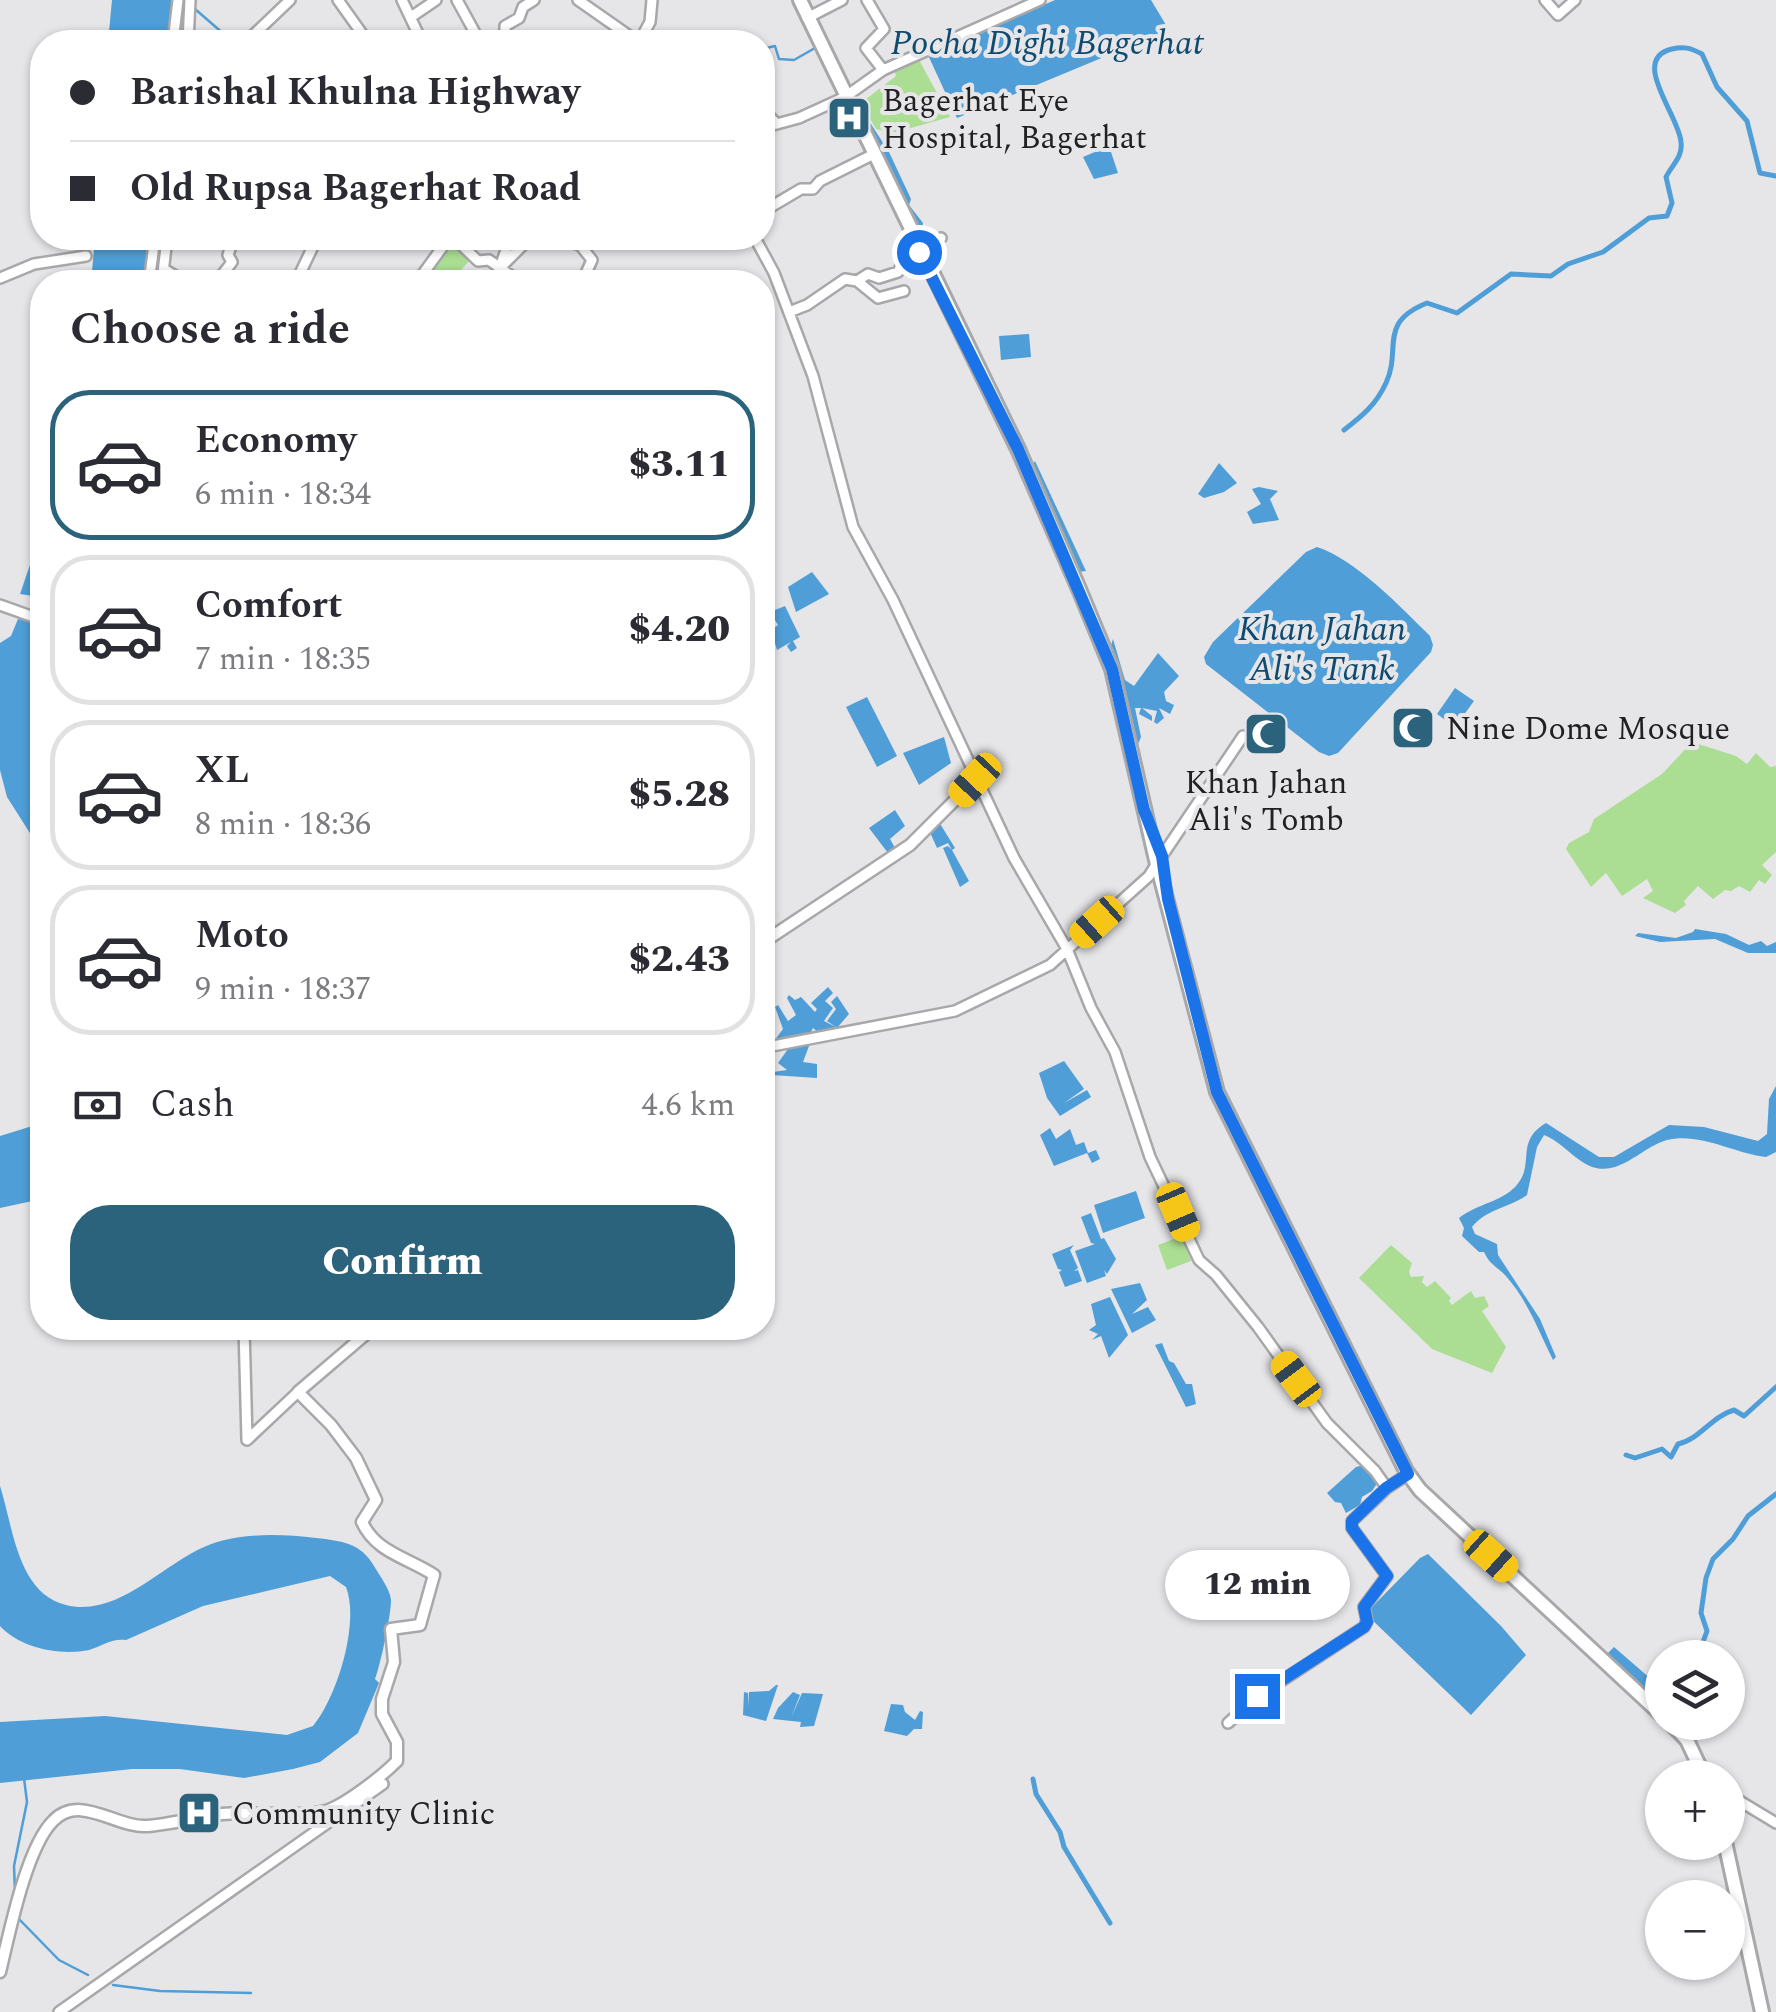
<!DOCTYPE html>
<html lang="en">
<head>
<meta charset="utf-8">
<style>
  :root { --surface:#fff; --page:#f2f2f3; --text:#2b2b33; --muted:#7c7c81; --line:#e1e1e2; --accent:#2b637d }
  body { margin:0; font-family:Spectral,serif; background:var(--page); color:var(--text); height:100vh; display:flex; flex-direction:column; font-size:38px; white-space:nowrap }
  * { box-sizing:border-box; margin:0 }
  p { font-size:32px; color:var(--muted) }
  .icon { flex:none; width:55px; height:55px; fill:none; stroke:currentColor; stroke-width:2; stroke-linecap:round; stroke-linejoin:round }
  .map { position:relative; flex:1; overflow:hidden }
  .sheet { position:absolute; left:30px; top:270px; width:745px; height:1070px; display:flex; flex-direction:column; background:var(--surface); border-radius:40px; box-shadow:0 2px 8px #0004 }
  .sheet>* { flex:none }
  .top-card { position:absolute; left:30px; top:30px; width:745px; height:220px; border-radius:40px; box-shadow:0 2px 8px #0004; display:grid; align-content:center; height:220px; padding:0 40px; background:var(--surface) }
  .tools { position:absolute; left:1645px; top:1640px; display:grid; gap:20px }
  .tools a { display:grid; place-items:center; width:100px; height:100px; border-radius:50%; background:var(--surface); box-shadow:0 2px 8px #0004; font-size:50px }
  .end { position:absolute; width:45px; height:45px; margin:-22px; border:12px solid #1a73e8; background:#fff; box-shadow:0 0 0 5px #fff }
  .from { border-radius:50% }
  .bubble { position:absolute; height:70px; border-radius:35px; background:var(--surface); box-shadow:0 2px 8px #0004; font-size:32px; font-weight:800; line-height:70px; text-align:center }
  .car { position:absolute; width:30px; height:60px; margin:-30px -15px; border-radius:12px; box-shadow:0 0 8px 2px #0007; background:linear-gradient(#f5c518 24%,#345 0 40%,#f5c518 0 76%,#345 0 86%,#f5c518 0) }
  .top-card b { display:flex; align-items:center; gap:35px; height:95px; font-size:38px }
  .top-card b+b { border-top:2px solid var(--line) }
  .top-card i { width:25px; height:25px; background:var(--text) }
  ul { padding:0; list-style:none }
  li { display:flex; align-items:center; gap:30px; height:150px; margin:0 20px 15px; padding:0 20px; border:5px solid var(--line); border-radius:40px }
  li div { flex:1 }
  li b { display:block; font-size:38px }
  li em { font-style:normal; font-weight:800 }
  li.on { border-color:var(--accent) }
  li>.icon { width:90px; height:90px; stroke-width:1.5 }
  h2 { padding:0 40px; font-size:45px; line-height:120px }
  .pay { display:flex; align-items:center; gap:25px; height:110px; padding:0 40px; font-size:38px }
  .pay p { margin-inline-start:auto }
  .cta { display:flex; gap:20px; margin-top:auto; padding:20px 40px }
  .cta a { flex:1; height:115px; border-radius:40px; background:var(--accent); color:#fff; font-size:40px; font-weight:800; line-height:115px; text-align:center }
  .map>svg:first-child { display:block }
  .green { fill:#abde93 }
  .water { fill:#4f9ed7 }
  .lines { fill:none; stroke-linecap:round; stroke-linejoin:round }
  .stream { stroke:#4f9ed7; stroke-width:2.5 }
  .canal { stroke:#4f9ed7; stroke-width:5 }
  .secondary-casing { stroke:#a8a7a9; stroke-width:14 }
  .primary-casing { stroke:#a8a7a9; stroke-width:15 }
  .highway-casing { stroke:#a8a7a9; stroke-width:18 }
  .secondary { stroke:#fff; stroke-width:9 }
  .primary { stroke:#fff; stroke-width:10 }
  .highway { stroke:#fff; stroke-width:12 }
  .route { stroke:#1a73e8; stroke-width:12 }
  .labels { text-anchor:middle; stroke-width:8; stroke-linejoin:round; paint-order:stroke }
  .poi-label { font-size:32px; fill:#212122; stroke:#e6e5e8; text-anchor:start }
  .water-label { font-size:35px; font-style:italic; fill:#0e4b71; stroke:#e6e5e8 }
</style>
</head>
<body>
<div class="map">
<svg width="1776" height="2012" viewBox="0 0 1776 2012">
  <rect width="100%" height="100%" fill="#e6e5e8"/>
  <path class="green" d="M 918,58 L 950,117 L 893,133 L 876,129 L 861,103 L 896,76 L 893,66 Z
    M 450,238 L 471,259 L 450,282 L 444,282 L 427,268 Z
    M 1692,742 L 1736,756 L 1747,764 L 1756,753 L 1770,767 L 1776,766 L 1776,852 L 1762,865 L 1772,875 L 1765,884 L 1759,880 L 1750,892 L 1739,886 L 1731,891 L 1725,890 L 1713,899 L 1698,886 L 1684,901 L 1686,905 L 1675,913 L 1643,898 L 1653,891 L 1647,879 L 1622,896 L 1606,873 L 1591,887 L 1566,849 L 1569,843 L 1589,832 L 1594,819 L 1662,774 Z
    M 1182,1236 L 1191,1261 L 1167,1270 L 1158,1245 Z
    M 1391,1245 L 1412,1263 L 1409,1272 L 1411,1277 L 1424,1276 L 1422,1282 L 1427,1287 L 1435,1281 L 1451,1298 L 1449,1301 L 1452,1305 L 1471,1291 L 1475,1298 L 1484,1296 L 1489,1306 L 1482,1311 L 1506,1347 L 1492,1373 L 1432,1349 L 1359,1278 Z"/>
  <path class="water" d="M 112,0 L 172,0 L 169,42 L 108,42 Z
    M 1055,0 L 1151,0 L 1169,30 L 957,118 L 928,55 Z
    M 864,120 L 869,121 L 889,152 L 911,199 L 909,205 L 923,223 L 922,230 L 918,229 C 899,193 880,158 864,120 Z
    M 1109,146 L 1118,173 L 1094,179 L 1083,157 Z
    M 95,238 L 149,238 L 145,282 L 91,282 Z
    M 1029,334 L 1031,357 L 1001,360 L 999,336 Z
    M 1035,461 L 1086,571 L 1078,572 L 1032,466 Z
    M 1219,463 L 1237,483 L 1224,492 L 1204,498 L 1198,494 Z
    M 1259,487 L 1278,491 L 1270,499 L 1279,520 L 1253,524 L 1247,512 L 1261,504 L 1252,489 Z
    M 42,501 L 42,852 L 7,797 L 0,770 L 0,643 L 11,636 L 18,619 L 29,621 L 33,596 L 20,594 L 31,562 Z
    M 1317,547 C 1356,560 1401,607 1430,636 L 1433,645 L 1431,652 L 1338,753 L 1329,756 L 1319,752 L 1206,664 L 1204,657 L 1213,642 L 1306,552 Z
    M 812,572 L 829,594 L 796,612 L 788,587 Z
    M 785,606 L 800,637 L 793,641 L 797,648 L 791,652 L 787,646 L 791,642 L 777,650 L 771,630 L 778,625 L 770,612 Z
    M 1113,639 L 1125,680 L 1134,686 L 1158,653 L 1179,676 L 1164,692 L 1166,701 L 1174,705 L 1170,714 L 1159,708 L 1164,718 L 1157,724 L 1154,722 L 1157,711 L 1142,708 L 1152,716 L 1152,721 L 1139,714 L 1141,708 L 1135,708 L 1141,737 L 1135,751 L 1111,645 Z
    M 1455,688 L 1474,701 L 1455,727 L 1437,714 Z
    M 867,697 L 897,756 L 877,767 L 846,707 Z
    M 944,737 L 951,763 L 919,785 L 903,753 Z
    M 895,810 L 905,826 L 890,839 L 895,848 L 888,853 L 869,828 Z
    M 939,822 L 955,848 L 952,850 L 969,881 L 960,887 L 943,848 L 948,846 L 952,850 L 948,843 L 937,848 L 929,830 Z
    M 1695,929 L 1726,934 L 1749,945 L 1761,941 L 1767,946 L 1776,942 L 1776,953 L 1748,953 L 1715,939 L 1660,942 L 1635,936 L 1638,933 L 1676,938 L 1693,932 Z
    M 828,987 L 833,993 L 825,1001 L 833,1008 L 824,1021 L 836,1027 L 827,1021 L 836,1009 L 831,1002 L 837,996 L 849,1014 L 837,1028 L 840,1030 L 819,1033 L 813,1028 L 809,1036 L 772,1044 L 783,1029 L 775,1007 L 778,1005 L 788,1021 L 796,1015 L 787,998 L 789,995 L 795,1000 L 801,997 L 815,1012 L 817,1009 L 811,1003 Z
    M 803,1045 L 809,1046 L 803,1062 L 817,1064 L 817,1078 L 772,1075 L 773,1072 L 787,1070 L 778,1063 L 788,1049 Z
    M 1064,1061 L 1084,1089 L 1064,1103 L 1087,1090 L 1091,1097 L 1060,1116 L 1047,1098 L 1039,1073 Z
    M 1776,1086 L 1776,1152 L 1766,1157 C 1733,1153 1700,1132 1667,1140 C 1644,1146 1622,1174 1596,1168 C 1576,1163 1563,1142 1544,1135 L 1537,1147 L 1527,1195 C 1508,1208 1486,1209 1472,1227 L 1475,1234 L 1497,1244 L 1498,1255 L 1540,1319 L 1556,1357 L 1553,1360 C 1539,1332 1527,1299 1505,1275 C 1496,1266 1490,1265 1484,1252 L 1479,1252 L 1462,1236 L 1464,1228 L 1459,1218 C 1477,1204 1501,1202 1516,1186 C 1536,1164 1514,1142 1546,1123 L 1599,1157 L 1614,1157 L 1669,1125 L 1704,1127 L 1758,1141 L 1767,1134 L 1769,1099 Z
    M 42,1123 L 42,1199 L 0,1208 L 0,1136 Z
    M 1050,1128 L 1056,1139 L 1070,1129 L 1076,1145 L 1084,1142 L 1088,1153 L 1096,1150 L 1100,1159 L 1092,1163 L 1087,1153 L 1054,1166 L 1040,1135 Z
    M 1136,1191 L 1145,1218 L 1103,1233 L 1094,1205 Z
    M 1091,1213 L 1101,1239 L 1104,1238 L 1116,1259 L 1107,1274 L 1104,1270 L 1106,1276 L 1087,1283 L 1075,1251 L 1095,1244 L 1091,1243 L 1081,1217 Z
    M 1074,1245 L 1070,1250 L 1078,1268 L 1074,1271 L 1078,1270 L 1082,1281 L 1065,1287 L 1059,1272 L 1062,1270 L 1058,1269 L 1052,1254 Z
    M 1140,1283 L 1147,1300 L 1132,1314 L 1148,1307 L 1156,1320 L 1132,1333 L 1111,1289 Z
    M 1110,1297 L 1128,1335 L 1109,1358 L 1101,1336 L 1092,1340 L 1098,1334 L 1089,1330 L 1096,1325 L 1091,1304 Z
    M 1162,1343 L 1169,1361 L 1174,1363 L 1186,1384 L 1192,1384 L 1196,1404 L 1186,1407 L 1155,1345 Z
    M 1364,1465 L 1378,1482 L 1372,1491 L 1362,1497 L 1360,1505 L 1346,1513 L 1341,1503 L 1335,1502 L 1327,1493 L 1356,1467 Z
    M 0,1486 C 13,1526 17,1593 66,1605 C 117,1618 162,1565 204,1547 C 238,1532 280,1534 316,1538 C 342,1541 361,1543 374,1566 C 379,1575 390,1589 391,1600 C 391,1615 381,1663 375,1679 L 379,1683 L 358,1733 L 320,1762 L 293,1769 L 244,1778 L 180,1769 L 132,1769 L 0,1783 L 0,1722 L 105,1716 L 287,1735 L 313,1726 C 337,1697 360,1623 346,1587 L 330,1576 L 203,1606 L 126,1640 C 112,1638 102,1646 89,1650 C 60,1656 20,1648 0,1626 Z
    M 1428,1554 L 1501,1626 L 1526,1655 L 1471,1715 L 1368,1616 L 1370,1609 L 1420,1558 Z
    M 1614,1647 L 1659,1686 L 1662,1691 L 1662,1709 L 1611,1662 L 1607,1654 Z
    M 776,1685 L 778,1685 L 766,1721 L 743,1715 L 744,1692 L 748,1693 L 748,1707 L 749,1692 L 769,1691 Z
    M 793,1692 L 800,1695 L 791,1718 L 802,1693 L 823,1694 L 814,1726 L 800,1727 L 801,1722 L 773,1719 L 778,1708 Z
    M 891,1704 L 903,1705 L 905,1712 L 915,1720 L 920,1711 L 923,1712 L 922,1729 L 914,1729 L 907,1736 L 884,1731 Z"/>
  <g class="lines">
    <path class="stream" d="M 195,9 L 225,35 L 247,36
      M 262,29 L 282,42
      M 762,49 L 775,46 L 779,59 L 794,60 L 815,48
      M 15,1892 L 14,1866 L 27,1802 L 24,1778
      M 16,1916 L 59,1960 L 88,1975
      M 113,1985 L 160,1991 L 251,1993"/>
    <path class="canal" d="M 1344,430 C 1362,416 1376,405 1386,383 C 1402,349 1377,323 1427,303 L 1457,313 L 1511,274 L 1551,276 L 1568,264 L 1603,252 L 1649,218 L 1667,216 L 1672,203 L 1666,177 C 1672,165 1683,157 1681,142 C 1679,115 1629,59 1672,49 C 1684,46 1691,48 1702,54 L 1717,87 L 1747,121 L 1760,173 L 1776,176
      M 1626,1455 L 1635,1458 L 1662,1449 L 1671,1457 L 1678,1444 C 1699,1440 1712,1416 1734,1410 L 1744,1416 L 1776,1387
      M 1683,1658 L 1686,1650 L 1703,1642 L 1707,1631 L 1701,1613 L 1706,1578 L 1713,1559 L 1733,1539 L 1748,1516 L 1776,1494
      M 1033,1779 L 1036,1794 L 1060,1832 L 1064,1847 L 1110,1923"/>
    <defs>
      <path id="secondary" d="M 338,0 L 368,42
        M 402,0 L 422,42
        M 457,0 L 480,42
        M 578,0 L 638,42
        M 867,0 L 884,29 L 866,48 L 883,70
        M 1545,0 L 1558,15 L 1575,0
        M 411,17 L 436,0
        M 807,18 L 842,0
        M 505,41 L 505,26 L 519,18 L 523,7 L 534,0
        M 173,42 L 178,0
        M 188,42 L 190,0
        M 246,42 L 290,0
        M 483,42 L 533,42
        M 639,42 L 650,22 L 652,0
        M 762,109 L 777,124
        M 762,128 L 799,118 L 845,97 L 883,70 L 1040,0
        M 762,212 L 801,189 L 813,189 L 820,181 L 874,154
        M 454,238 L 478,261 L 489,260 L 520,282
        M 574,238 L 574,243 L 580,245 L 592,260 L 582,282
        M 755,238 L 774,273 L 813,376 L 853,527 L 893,600 L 1014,858 L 1067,949 L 1091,1008 L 1115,1052 L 1150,1157 L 1199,1260 L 1216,1275 L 1258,1327 L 1327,1423 L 1375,1471 L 1387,1488
        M 502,266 L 530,238
        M 164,269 L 185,282
        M 222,275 L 232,262 L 228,255 L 232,243 L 243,241 L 244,238
        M 0,278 L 34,264 L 86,256
        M 857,281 L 878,298 L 904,291
        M 149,282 L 155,238
        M 162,282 L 167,238
        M 296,282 L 317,238
        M 417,282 L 449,238
        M 495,282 L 510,238
        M 789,312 L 807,305 L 845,279 L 857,281 L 868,274 L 879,278 L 898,272 L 905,258 L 941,238
        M 0,605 L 42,620
        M 1162,856 L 1243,736
        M 762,1048 L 955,1011 L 1050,965 L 1149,876 L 1157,863
        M 244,1328 L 247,1440
        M 247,1440 L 298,1392
        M 1228,1723 L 1257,1697 L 1364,1627 L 1367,1621 L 1364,1607 L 1387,1576 L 1352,1528 L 1352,1521 L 1387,1488 L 1408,1474
        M 1728,1794 L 1776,1823
        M 59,2012 L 383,1784"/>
      <path id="primary" d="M 762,943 L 910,845 L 975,780
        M 0,1972 C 9,1935 26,1848 53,1821 C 80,1793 116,1828 147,1826 C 172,1824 197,1817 222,1814 C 255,1811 289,1818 322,1812 C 342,1808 382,1776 397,1761 L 397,1742 L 382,1714 L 382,1699 L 394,1662 L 391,1629 L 420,1625 L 434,1575 C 409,1558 376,1553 362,1522 L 376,1500 L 356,1458 L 331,1425 L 298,1392 L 373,1328"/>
      <path id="highway" d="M 800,0 L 1018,449 L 1079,589 L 1112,669 L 1156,860 L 1217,1092 L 1406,1471 L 1420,1490 L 1662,1715
        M 1670,1722 L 1687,1740 L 1705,1778
        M 1725,1842 L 1762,2012"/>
    </defs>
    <use href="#secondary" class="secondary-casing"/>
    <use href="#primary" class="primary-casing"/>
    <use href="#highway" class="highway-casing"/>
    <use href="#secondary" class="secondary"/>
    <use href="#primary" class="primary"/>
    <use href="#highway" class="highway"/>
  </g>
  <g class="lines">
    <path class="route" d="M 919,252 L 1018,449 L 1112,669 L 1144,810 L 1162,856 L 1168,899 L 1217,1092 L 1408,1474 L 1386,1488 L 1352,1521 L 1352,1528 L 1387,1576 L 1364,1607 L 1367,1622 L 1364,1627 L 1257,1696"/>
  </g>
  <defs>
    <symbol id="hospital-square" viewBox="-11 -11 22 22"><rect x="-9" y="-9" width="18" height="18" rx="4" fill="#2b637d" stroke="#e6e5e8"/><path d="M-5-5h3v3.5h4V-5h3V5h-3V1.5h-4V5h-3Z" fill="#fff"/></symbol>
    <symbol id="mosque-square" viewBox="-11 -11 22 22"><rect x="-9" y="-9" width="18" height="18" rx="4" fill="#2b637d" stroke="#e6e5e8"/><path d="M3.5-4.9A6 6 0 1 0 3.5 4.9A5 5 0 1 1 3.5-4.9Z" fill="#fff"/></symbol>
  </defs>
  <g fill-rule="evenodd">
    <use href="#hospital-square" x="824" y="93" width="50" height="50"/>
    <use href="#mosque-square" x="1388" y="703" width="50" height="50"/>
    <use href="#mosque-square" x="1241" y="709" width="50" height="50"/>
    <use href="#hospital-square" x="174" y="1788" width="50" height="50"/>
  </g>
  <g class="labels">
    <g class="poi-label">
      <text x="882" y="111">Bagerhat Eye<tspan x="882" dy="37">Hospital, Bagerhat</tspan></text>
      <text x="1446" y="739">Nine Dome Mosque</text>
      <text x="1266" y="793" text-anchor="middle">Khan Jahan<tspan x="1266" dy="37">Ali's Tomb</tspan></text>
      <text x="232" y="1824">Community Clinic</text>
    </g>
    <g class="water-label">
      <text x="1047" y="54">Pocha Dighi Bagerhat</text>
      <text x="1322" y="640">Khan Jahan<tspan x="1322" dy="40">Ali's Tank</tspan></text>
    </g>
  </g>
</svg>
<div class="tools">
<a><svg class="icon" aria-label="layers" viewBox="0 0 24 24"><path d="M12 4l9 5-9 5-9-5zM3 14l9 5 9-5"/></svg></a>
<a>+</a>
<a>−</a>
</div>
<i class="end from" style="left:919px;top:252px"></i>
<i class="end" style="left:1257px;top:1696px"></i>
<div class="bubble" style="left:1165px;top:1550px;width:185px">12 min</div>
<i class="car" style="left:975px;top:780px;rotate:223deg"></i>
<i class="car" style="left:1097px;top:922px;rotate:228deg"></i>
<i class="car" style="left:1178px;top:1212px;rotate:157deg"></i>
<i class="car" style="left:1296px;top:1379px;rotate:323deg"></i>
<i class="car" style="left:1491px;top:1556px;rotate:132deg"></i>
<div class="top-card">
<b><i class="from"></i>Barishal Khulna Highway</b>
<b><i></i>Old Rupsa Bagerhat Road</b>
</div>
<section class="sheet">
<h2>Choose a ride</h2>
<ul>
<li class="on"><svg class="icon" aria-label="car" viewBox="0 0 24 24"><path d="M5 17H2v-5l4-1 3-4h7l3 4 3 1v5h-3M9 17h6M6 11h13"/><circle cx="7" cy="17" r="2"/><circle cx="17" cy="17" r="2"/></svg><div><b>Economy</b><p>6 min · 18:34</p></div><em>$3.11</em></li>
<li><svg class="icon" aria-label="car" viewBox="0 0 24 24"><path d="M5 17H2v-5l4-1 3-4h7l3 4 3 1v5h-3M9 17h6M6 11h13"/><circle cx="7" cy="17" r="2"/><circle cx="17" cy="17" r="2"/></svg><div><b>Comfort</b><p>7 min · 18:35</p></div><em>$4.20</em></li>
<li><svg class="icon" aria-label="car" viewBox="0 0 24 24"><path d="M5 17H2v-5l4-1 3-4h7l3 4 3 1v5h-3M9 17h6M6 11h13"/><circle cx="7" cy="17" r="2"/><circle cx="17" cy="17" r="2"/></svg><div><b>XL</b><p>8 min · 18:36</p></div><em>$5.28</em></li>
<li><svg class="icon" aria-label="car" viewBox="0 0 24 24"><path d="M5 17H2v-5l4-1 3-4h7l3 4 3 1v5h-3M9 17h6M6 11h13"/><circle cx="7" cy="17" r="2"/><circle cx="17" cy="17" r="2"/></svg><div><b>Moto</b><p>9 min · 18:37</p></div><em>$2.43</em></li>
</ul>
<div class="pay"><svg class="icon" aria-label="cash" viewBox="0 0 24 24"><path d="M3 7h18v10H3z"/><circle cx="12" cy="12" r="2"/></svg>Cash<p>4.6 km</p></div>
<div class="cta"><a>Confirm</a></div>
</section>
</div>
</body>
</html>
